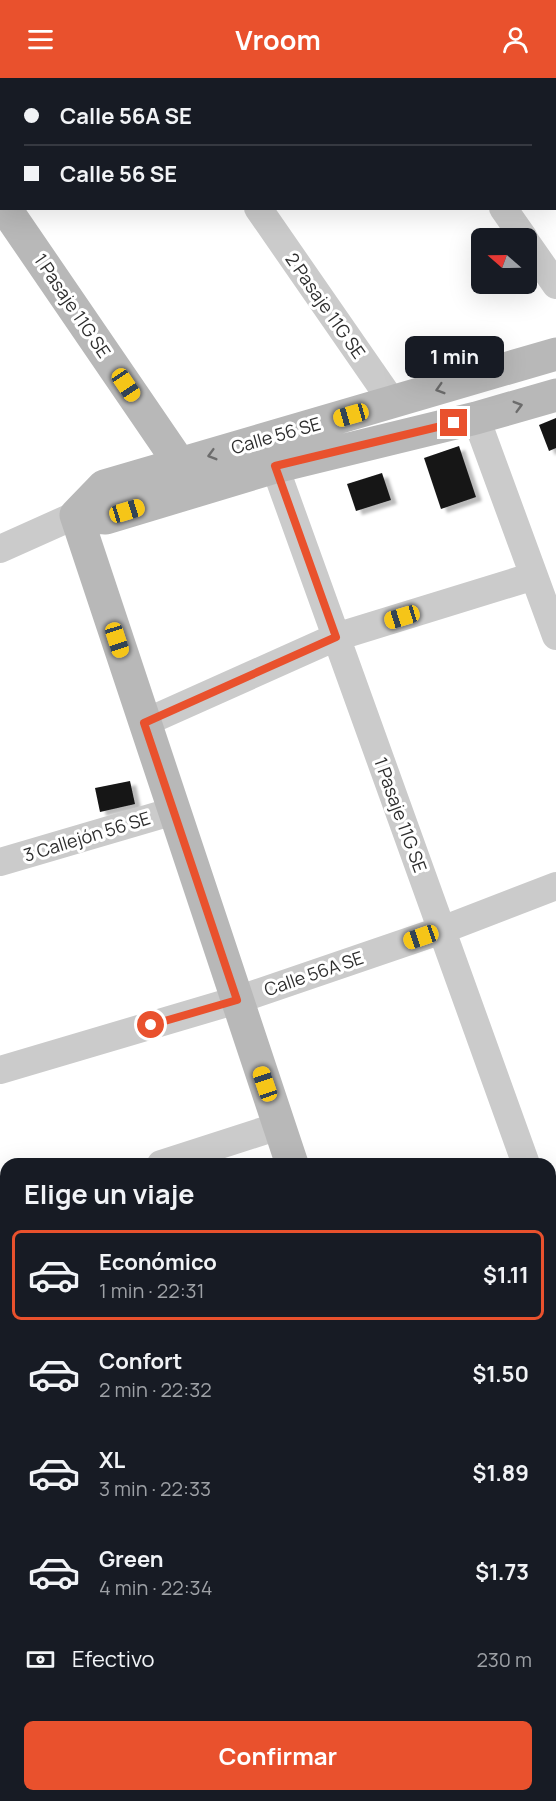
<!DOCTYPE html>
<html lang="es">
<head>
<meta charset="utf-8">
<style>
  :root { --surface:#171b24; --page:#242831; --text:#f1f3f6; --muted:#9ea1a6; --line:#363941; --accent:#e9512d }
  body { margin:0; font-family:Manrope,sans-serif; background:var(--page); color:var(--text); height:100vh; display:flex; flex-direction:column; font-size:22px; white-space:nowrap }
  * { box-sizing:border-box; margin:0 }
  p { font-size:20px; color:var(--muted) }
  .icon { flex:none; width:33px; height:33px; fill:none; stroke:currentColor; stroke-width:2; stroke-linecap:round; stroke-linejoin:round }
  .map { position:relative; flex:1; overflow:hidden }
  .sheet { position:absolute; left:0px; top:1080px; width:556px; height:644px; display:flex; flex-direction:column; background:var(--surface); border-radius:18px 18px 0 0; box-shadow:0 6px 24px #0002 }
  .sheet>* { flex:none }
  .top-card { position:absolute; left:0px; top:0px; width:556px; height:132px; box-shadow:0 6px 24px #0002; display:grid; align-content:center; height:132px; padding:0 24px; background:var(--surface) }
  .needle { width:39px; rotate:290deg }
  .tools { position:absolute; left:471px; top:150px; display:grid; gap:12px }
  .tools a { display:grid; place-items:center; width:66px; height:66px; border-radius:9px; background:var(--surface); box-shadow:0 6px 24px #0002; font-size:30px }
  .end { position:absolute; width:27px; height:27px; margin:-14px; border:8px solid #e9512d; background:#fff; box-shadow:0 0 0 3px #fff }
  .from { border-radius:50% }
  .bubble { position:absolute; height:42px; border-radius:9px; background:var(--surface); box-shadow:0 6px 24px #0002; font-size:20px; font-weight:700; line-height:42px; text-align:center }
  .car { position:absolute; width:18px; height:36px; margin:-18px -9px; border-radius:8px; box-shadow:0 0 4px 2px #0007; background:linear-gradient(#f5c518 24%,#345 0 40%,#f5c518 0 76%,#345 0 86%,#f5c518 0) }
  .top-card b { display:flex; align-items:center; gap:21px; height:57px; font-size:22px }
  .top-card b+b { border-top:2px solid var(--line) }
  .top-card i { width:15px; height:15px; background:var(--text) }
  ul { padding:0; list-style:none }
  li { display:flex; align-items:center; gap:18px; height:90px; margin:0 12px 9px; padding:0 12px; border:3px solid transparent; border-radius:9px }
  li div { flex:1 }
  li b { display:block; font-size:22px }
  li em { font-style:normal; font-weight:700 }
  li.selected { border-color:var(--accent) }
  li>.icon { width:54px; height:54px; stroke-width:1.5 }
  h2 { padding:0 24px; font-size:27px; line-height:72px }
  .pay { display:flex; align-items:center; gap:15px; height:66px; padding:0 24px; font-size:22px }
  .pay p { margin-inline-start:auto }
  .action { display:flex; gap:12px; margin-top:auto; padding:12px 24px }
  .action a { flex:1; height:69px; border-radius:9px; background:var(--accent); color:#fff; font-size:24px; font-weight:700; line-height:69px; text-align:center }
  header { display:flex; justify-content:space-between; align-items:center; height:78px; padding:0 24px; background:var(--accent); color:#fff; font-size:27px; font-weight:700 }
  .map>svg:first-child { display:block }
  .building { fill:#151515; filter:url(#shadow) }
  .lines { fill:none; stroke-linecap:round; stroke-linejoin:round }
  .lane { stroke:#cbcbcb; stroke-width:14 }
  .street { stroke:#cbcbcb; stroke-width:28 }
  .secondary { stroke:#b8b8b8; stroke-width:33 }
  .oneway { stroke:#6c6c6c }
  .route { stroke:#e9512d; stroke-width:8 }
  .labels { text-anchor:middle; stroke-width:6; stroke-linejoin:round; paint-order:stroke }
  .street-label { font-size:18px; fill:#2e2e2e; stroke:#fff }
</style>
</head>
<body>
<header><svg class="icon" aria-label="menu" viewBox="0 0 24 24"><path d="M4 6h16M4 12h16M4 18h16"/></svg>Vroom<svg class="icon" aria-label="person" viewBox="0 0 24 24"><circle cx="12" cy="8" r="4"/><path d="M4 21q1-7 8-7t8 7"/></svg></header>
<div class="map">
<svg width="556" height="1723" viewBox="0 0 556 1723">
  <defs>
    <filter id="shadow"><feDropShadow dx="6" dy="4" stdDeviation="1.5" flood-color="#0004"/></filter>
  </defs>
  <rect width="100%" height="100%" fill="#fff"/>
  <path class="building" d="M 556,340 L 556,370 L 549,373 L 539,347 Z
    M 459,368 L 476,419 L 441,431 L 424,380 Z
    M 382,395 L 391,422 L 356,433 L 347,406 Z
    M 130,703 L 135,726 L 100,734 L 95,710 Z
    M 438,1718 L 487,1718 L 489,1723 L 440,1723 Z"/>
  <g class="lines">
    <path class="lane" d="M 329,1718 L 332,1723"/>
    <path class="street" d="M 167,0 L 168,2
      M 411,0 L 412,2
      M 96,2 L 97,0
      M 0,75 L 2,74
      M 258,130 L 393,325
      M 503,130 L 524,160
      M 526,164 L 556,207
      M 476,340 L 556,558
      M 275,389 L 526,1086
      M 0,471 L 76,437
      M 144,645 L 336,559 L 534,498
      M 0,784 L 174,733
      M 0,992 L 237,922 L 442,852 L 556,808
      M 161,1086 L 279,1048
      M 550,1150 L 556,1148
      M 0,1151 L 6,1149
      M 550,1267 L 556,1268
      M 0,1361 L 6,1370
      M 550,1471 L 556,1472
      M 550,1666 L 556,1667
      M 0,1714 L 6,1723
      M 221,1718 L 223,1723"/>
    <path class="secondary" d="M 5,130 L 180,386
      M 76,437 L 292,1086
      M 76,437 L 104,408 L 556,276
      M 76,437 L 106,440 L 275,389 L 476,340 L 556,317
      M 513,1718 L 515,1723"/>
  </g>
  <defs><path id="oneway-chevron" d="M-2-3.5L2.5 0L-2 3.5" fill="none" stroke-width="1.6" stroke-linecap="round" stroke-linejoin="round" transform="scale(1.5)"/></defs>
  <g class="oneway">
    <use href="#oneway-chevron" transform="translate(440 311) rotate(163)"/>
    <use href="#oneway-chevron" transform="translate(518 328) rotate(-16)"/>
    <use href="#oneway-chevron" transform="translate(212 377) rotate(164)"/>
  </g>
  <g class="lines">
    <path class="route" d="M 151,947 L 237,922 L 144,645 L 336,559 L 275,388 L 454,345"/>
  </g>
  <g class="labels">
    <g class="street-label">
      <text transform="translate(72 228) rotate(56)" y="6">1 Pasaje 11G SE</text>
      <text transform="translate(325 228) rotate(55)" y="6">2 Pasaje 11G SE</text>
      <text transform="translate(276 358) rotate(-16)" y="6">Calle 56 SE</text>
      <text transform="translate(400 737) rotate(70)" y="6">1 Pasaje 11G SE</text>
      <text transform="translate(87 759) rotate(-17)" y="6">3 Callejón 56 SE</text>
      <text transform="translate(314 896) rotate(-19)" y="6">Calle 56A SE</text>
    </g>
  </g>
</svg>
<div class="tools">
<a><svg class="needle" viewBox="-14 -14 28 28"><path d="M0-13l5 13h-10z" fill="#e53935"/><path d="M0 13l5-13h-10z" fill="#9ea1a6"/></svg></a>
</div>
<i class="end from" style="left:151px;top:947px"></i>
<i class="end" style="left:454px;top:345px"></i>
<div class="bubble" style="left:405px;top:258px;width:99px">1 min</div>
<i class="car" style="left:126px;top:307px;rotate:146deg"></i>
<i class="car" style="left:351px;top:337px;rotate:254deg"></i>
<i class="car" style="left:127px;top:433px;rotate:73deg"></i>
<i class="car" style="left:402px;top:539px;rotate:253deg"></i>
<i class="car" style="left:117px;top:562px;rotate:162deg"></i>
<i class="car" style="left:421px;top:859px;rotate:251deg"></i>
<i class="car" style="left:265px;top:1006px;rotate:341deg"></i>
<div class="top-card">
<b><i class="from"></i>Calle 56A SE</b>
<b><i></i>Calle 56 SE</b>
</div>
<section class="sheet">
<h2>Elige un viaje</h2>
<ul>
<li class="selected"><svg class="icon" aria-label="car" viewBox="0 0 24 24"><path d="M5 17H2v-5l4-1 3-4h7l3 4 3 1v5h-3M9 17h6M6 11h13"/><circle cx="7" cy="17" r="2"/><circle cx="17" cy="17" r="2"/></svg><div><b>Económico</b><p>1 min · 22:31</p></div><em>$1.11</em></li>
<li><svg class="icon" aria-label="car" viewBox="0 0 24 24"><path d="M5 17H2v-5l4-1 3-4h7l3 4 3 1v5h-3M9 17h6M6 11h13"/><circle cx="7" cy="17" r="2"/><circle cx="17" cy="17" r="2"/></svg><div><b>Confort</b><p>2 min · 22:32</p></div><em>$1.50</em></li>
<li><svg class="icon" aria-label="car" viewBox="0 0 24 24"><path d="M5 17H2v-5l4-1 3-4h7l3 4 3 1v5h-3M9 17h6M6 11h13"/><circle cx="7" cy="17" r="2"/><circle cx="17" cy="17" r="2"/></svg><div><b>XL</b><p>3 min · 22:33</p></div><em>$1.89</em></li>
<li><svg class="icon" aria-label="car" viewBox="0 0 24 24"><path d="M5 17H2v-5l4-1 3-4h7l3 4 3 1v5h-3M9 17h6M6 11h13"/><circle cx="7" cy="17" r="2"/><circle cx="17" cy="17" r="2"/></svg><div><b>Green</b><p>4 min · 22:34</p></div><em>$1.73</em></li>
</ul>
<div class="pay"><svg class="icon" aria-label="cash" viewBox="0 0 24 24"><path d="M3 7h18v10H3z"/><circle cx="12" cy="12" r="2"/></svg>Efectivo<p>230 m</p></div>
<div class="action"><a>Confirmar</a></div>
</section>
</div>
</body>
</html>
